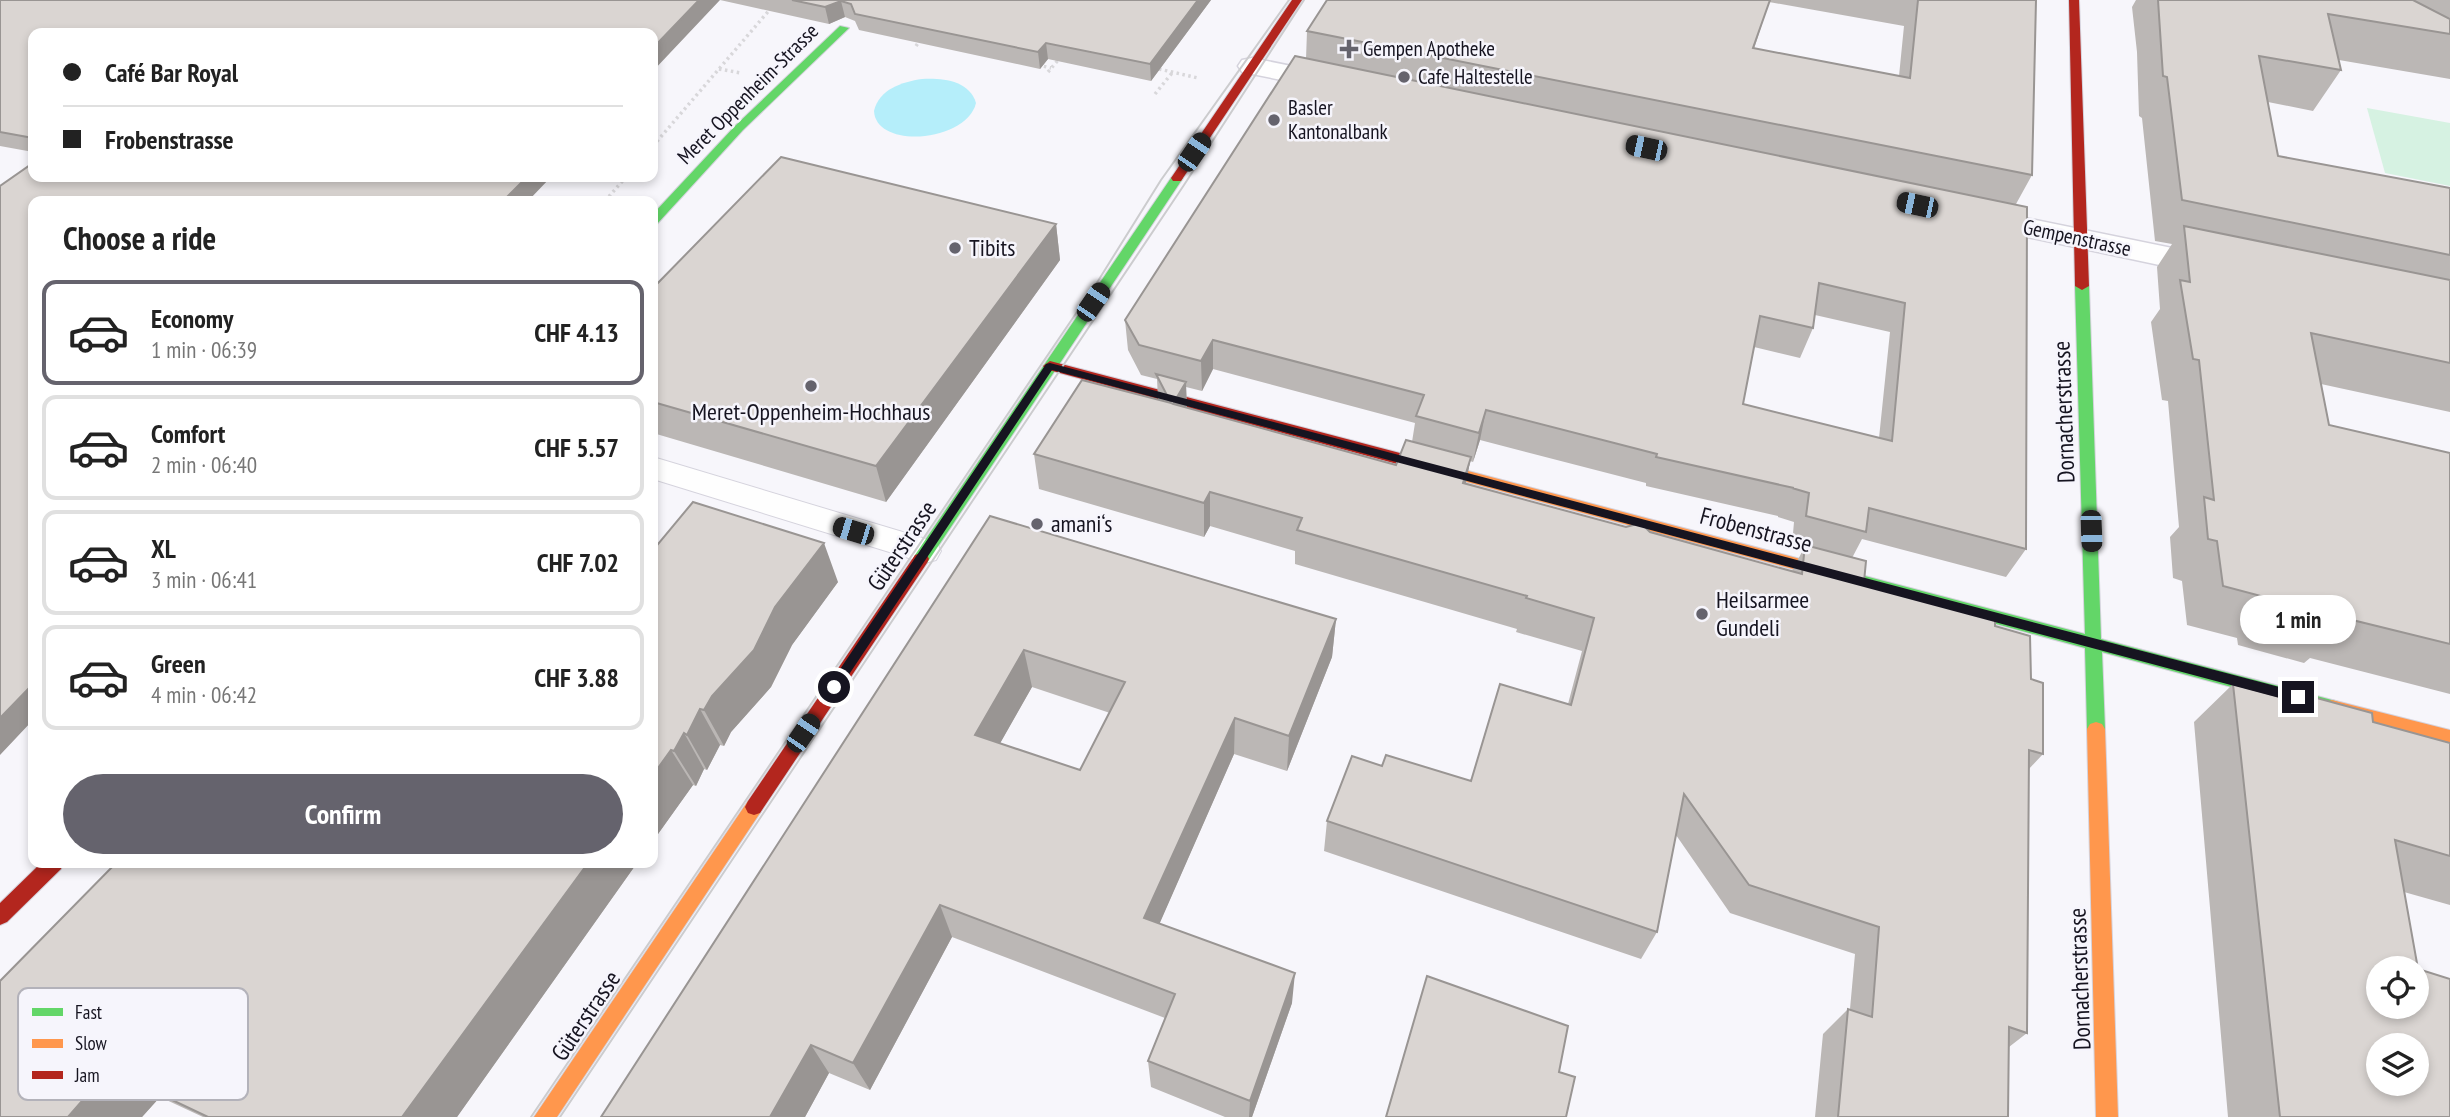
<!DOCTYPE html>
<html lang="en">
<head>
<meta charset="utf-8">
<style>
  :root { --surface:#fff; --page:#f6f6f6; --text:#222; --muted:#767676; --line:#e0e0e0; --accent:#65636d }
  body { margin:0; font-family:"PT Sans Narrow",sans-serif; background:var(--page); color:var(--text); height:100vh; display:flex; flex-direction:column; font-size:26px; white-space:nowrap }
  * { box-sizing:border-box; margin:0 }
  p { font-size:23px; color:var(--muted) }
  .icon { flex:none; width:38px; height:38px; fill:none; stroke:currentColor; stroke-width:2; stroke-linecap:round; stroke-linejoin:round }
  .map { position:relative; flex:1; overflow:hidden }
  .side { position:absolute; left:28px; top:196px; width:630px; height:672px; display:flex; flex-direction:column; background:var(--surface); border-radius:14px; box-shadow:0 4px 10px #0003 }
  .side>* { flex:none }
  .top-card { position:absolute; left:28px; top:28px; width:630px; height:154px; border-radius:14px; box-shadow:0 4px 10px #0003; display:grid; align-content:center; height:154px; padding:0 35px; background:var(--surface) }
  .buttons { position:absolute; left:2366px; top:956px; display:grid; gap:14px }
  .buttons a { display:grid; place-items:center; width:63px; height:63px; border-radius:50%; background:var(--surface); box-shadow:0 4px 10px #0003; font-size:35px }
  .end { position:absolute; width:32px; height:32px; margin:-16px; border:9px solid #161420; background:#fff; box-shadow:0 0 0 4px #fff }
  .from { border-radius:50% }
  .bubble { position:absolute; height:49px; border-radius:24px; background:var(--surface); box-shadow:0 4px 10px #0003; font-size:23px; font-weight:800; line-height:49px; text-align:center }
  .car { position:absolute; width:21px; height:42px; margin:-21px -10px; border-radius:9px; box-shadow:0 0 5px 2px #0007; background:linear-gradient(#222 24%,#8ab4d8 0 40%,#222 0 76%,#8ab4d8 0 86%,#222 0) }
  .top-card b { display:flex; align-items:center; gap:24px; height:66px; font-size:26px }
  .top-card b+b { border-top:2px solid var(--line) }
  .top-card i { width:18px; height:18px; background:var(--text) }
  ul { padding:0; list-style:none }
  li { display:flex; align-items:center; gap:21px; height:105px; margin:0 14px 10px; padding:0 21px; border:4px solid var(--line); border-radius:14px }
  li div { flex:1 }
  li b { display:block; font-size:26px }
  li em { font-style:normal; font-weight:800 }
  li.on { border-color:var(--accent) }
  li>.icon { width:63px; height:63px; stroke-width:1.5 }
  h2 { padding:0 35px; font-size:32px; line-height:84px }
  .button { display:flex; gap:14px; margin-top:auto; padding:14px 35px }
  .button a { flex:1; height:80px; border-radius:42px; background:var(--accent); color:#fff; font-size:28px; font-weight:800; line-height:80px; text-align:center }
  .map>svg:first-child { display:block }
  .green { fill:#d6f2e2 }
  .water { fill:#b5eefa }
  .lines { fill:none; stroke-linecap:round; stroke-linejoin:round }
  .lane-casing { stroke:#d5d3dd; stroke-width:2 }
  .street-casing { stroke:#d5d3dd; stroke-width:3 }
  .fast-casing { stroke:#d5d3dd; stroke-width:2 }
  .slow-casing { stroke:#d5d3dd; stroke-width:2 }
  .jam-casing { stroke:#d5d3dd; stroke-width:2 }
  .path { stroke:#d8d7da; stroke-width:3.5; stroke-dasharray:2.5 3.5; stroke-linecap:butt }
  .lane { fill:#fefefe; fill-rule:evenodd }
  .street { fill:#fefefe; fill-rule:evenodd }
  .fast { fill:#63d668; fill-rule:evenodd }
  .slow { fill:#ff974d; fill-rule:evenodd }
  .jam { fill:#b3261e; fill-rule:evenodd }
  .tram { stroke:#ccccce; stroke-width:2 }
  .wall { fill:#bbb7b5; fill-rule:evenodd }
  .shaded-wall { fill:#999593 }
  .building { fill:#dad5d2; stroke:#999593; stroke-width:2; fill-rule:evenodd }
  .route { fill:#161420 }
  .poi-dot { fill:#65636d; stroke:#f6f5fc; stroke-width:2.5 }
  .labels { text-anchor:middle; stroke-width:5; stroke-linejoin:round; paint-order:stroke }
  .far-poi-label { font-size:21px; fill:#161420; stroke:#f6f5fc; text-anchor:start }
  .far-street-label { font-size:21px; fill:#161420; stroke:#f6f5fc }
  .poi-label { font-size:24px; fill:#161420; stroke:#f6f5fc; text-anchor:start }
  .street-label { font-size:24px; fill:#161420; stroke:#f6f5fc }
  .key { fill:#f6f5fc; stroke:#b3b2ba; stroke-width:2 }
  .key-label { font-size:19px; fill:#161420 }
</style>
</head>
<body>
<div class="map">
<svg width="2450" height="1117" viewBox="0 0 2450 1117">
  <rect width="100%" height="100%" fill="#f7f6fb"/>
  <path class="green" d="M 2367,108 L 2450,123 L 2450,186 L 2385,173 Z"/>
  <path class="water" d="M 922,79 C 942,78 969,80 976,103 C 967,142 876,150 874,111 C 879,89 902,82 922,79 Z"/>
  <g class="lines">
    <defs>
      <path id="lane" d="M 653,457 L 936,542 L 941,551 L 936,560 L 925,563 L 653,479 Z"/>
      <path id="street" d="M 1252,58 L 1346,77 L 1350,83 L 1346,89 L 1336,91 L 1242,72 L 1238,66 L 1242,60 Z
        M 1977,208 L 2216,257 L 2227,260 L 2232,267 L 2227,274 L 2216,277 L 1966,224 L 1962,217 L 1966,210 Z"/>
      <path id="fast" d="M 840,26 L 849,28 L 743,130 L 657,224 L 653,225 L 653,214 L 735,126 Z
        M 1177,174 L 1183,178 L 927,563 L 915,563 L 913,559 L 915,555 L 1171,178 Z
        M 2082,282 L 2089,286 L 2101,639 L 2332,700 L 2338,702 L 2341,707 L 2338,712 L 2332,714 L 2102,652 L 2105,729 L 2102,734 L 2096,736 L 2090,734 L 2087,729 L 2085,648 L 1798,570 L 1796,566 L 1798,562 L 1804,560 L 2085,634 L 2075,286 Z"/>
      <path id="slow" d="M 1453,467 L 1804,560 L 1810,562 L 1812,566 L 1810,570 L 1804,572 L 1448,477 L 1446,473 Z
        M 2332,700 L 2450,730 L 2450,746 L 2326,712 L 2323,707 L 2326,702 Z
        M 2096,722 L 2102,724 L 2105,729 L 2118,1117 L 2096,1117 L 2087,729 L 2090,724 Z
        M 754,799 L 760,801 L 763,807 L 760,813 L 557,1117 L 534,1117 L 748,801 Z"/>
      <path id="jam" d="M 1292,0 L 1302,0 L 1181,181 L 1173,181 L 1171,178 Z
        M 2069,0 L 2079,0 L 2089,286 L 2082,290 L 2075,286 Z
        M 1050,361 L 1453,467 L 1460,473 L 1453,479 L 1045,369 L 1043,366 Z
        M 921,553 L 927,555 L 929,559 L 927,563 L 760,813 L 754,815 L 748,813 L 745,807 L 748,801 L 915,555 Z
        M 41,863 L 63,863 L 61,869 L 7,922 L 0,925 L 0,903 Z"/>
    </defs>
    <use href="#lane" class="lane-casing"/>
    <use href="#street" class="street-casing"/>
    <use href="#fast" class="fast-casing"/>
    <use href="#slow" class="slow-casing"/>
    <use href="#jam" class="jam-casing"/>
    <path class="path" d="M 916,46 L 918,43
      M 1038,65 L 1051,68
      M 719,69 L 741,73
      M 1159,69 L 1198,78
      M 1048,72 L 1059,59
      M 1155,94 L 1172,73
      M 653,146 L 778,0
      M 605,201 L 626,177"/>
    <use href="#lane" class="lane"/>
    <use href="#street" class="street"/>
    <use href="#fast" class="fast"/>
    <use href="#slow" class="slow"/>
    <use href="#jam" class="jam"/>
    <path class="tram" d="M 531,1117 L 1098,281 L 1161,180 L 1289,0
      M 560,1117 L 1184,185 L 1304,0"/>
  </g>
  <path class="wall" d="M 0,0 L 1211,0 L 1151,81 L 1048,59 L 1040,69 L 859,30 L 855,21 L 845,17 L 829,24 L 720,0 L 33,33 L 33,152 L 0,146 Z
    M 1327,0 L 2036,0 L 2032,175 L 2016,204 L 2026,549 L 2006,577 L 1862,539 L 1852,558 L 1864,582 L 1995,626 L 2031,679 L 2043,754 L 2028,770 L 2027,1033 L 2009,1047 L 2008,1117 L 1815,1117 L 1823,1034 L 1848,1009 L 1850,1009 L 1855,954 L 1730,913 L 1676,835 L 1657,932 L 1641,959 L 1324,851 L 1327,821 L 1382,766 L 1471,781 L 1568,704 L 1582,651 L 1516,632 L 1517,629 L 1295,564 L 1295,551 L 1210,526 L 1204,537 L 1039,489 L 1034,454 L 1158,399 L 1157,379 L 1141,375 L 1128,350 L 1125,320 L 1306,59 L 1307,31 ZM 1769,2 L 1904,26 L 1899,76 L 1754,49 ZM 1815,315 L 1890,332 L 1879,438 L 1743,404 L 1754,347 L 1800,358 L 1813,328 ZM 1213,369 L 1415,423 L 1412,442 L 1396,465 L 1187,408 L 1186,387 L 1202,391 ZM 1480,440 L 1646,483 L 1646,486 L 1778,516 L 1778,517 L 1794,522 L 1792,545 L 1804,548 L 1792,571 L 1650,532 L 1626,527 L 1466,483 L 1470,461 L 1473,462 Z
    M 2136,0 L 2450,0 L 2450,79 L 2339,60 L 2341,70 L 2313,111 L 2268,102 L 2278,156 L 2450,188 L 2450,412 L 2321,384 L 2329,425 L 2450,453 L 2450,694 L 2310,658 L 2304,663 L 2238,645 L 2237,638 L 2187,625 L 2182,581 L 2173,578 L 2170,537 L 2179,527 L 2168,401 L 2162,400 L 2151,322 L 2160,309 L 2157,267 L 2172,244 L 2155,241 L 2142,118 L 2139,116 L 2137,52 L 2132,7 Z
    M 1056,224 L 1060,260 L 886,502 L 653,433 L 653,288 Z
    M 990,516 L 1336,619 L 1332,657 L 1287,771 L 1234,754 L 1159,924 L 1292,1003 L 1252,1117 L 1225,1117 L 1151,1087 L 1148,1061 L 1165,1018 L 952,937 L 870,1090 L 829,1073 L 805,1117 L 601,1117 ZM 1032,687 L 1110,713 L 1080,770 L 1000,743 Z
    M 653,550 L 838,582 L 792,645 L 771,687 L 731,732 L 724,746 L 720,745 L 707,770 L 704,769 L 696,786 L 693,785 L 653,841 Z
    M 2233,684 L 2294,701 L 2302,694 L 2373,722 L 2450,743 L 2450,905 L 2404,892 L 2418,969 L 2450,1117 L 2228,1117 L 2194,722 Z
    M 116,863 L 637,863 L 457,1117 L 203,1117 L 160,1097 L 142,1117 L 0,1117 Z"/>
  <path class="shaded-wall" d="M 699,0 L 720,0 L 653,71 L 653,48 Z
    M 1198,0 L 1211,0 L 1151,81 L 1150,64 Z
    M 841,1 L 845,17 L 829,24 L 825,7 Z
    M 1046,43 L 1048,59 L 1040,69 L 1038,52 Z
    M 527,177 L 551,177 L 528,201 L 503,201 Z
    M 1056,224 L 1060,260 L 886,502 L 876,466 Z
    M 1213,340 L 1213,369 L 1202,391 L 1201,361 Z
    M 1186,382 L 1187,417 L 1173,404 Z
    M 1486,410 L 1480,440 L 1473,462 L 1479,433 Z
    M 1471,457 L 1464,492 L 1463,483 Z
    M 1210,492 L 1210,526 L 1204,537 L 1204,503 Z
    M 824,543 L 838,582 L 792,645 L 771,687 L 731,732 L 724,746 L 704,710 L 712,696 L 775,607 Z
    M 1336,619 L 1332,657 L 1287,771 L 1289,736 Z
    M 1024,650 L 1032,687 L 985,770 L 975,735 Z
    M 33,684 L 33,720 L 0,755 L 0,718 Z
    M 700,709 L 720,745 L 707,770 L 687,735 Z
    M 1235,718 L 1234,754 L 1148,950 L 1144,918 Z
    M 684,733 L 704,769 L 696,786 L 674,751 Z
    M 671,750 L 693,785 L 653,841 L 653,775 Z
    M 588,863 L 637,863 L 457,1117 L 402,1117 Z
    M 940,905 L 952,937 L 870,1090 L 853,1063 Z
    M 1295,973 L 1292,1003 L 1252,1117 L 1249,1117 L 1250,1101 Z
    M 811,1045 L 829,1073 L 805,1117 L 770,1117 Z
    M 109,1070 L 160,1097 L 142,1117 L 68,1117 Z"/>
  <path class="building" d="M 0,0 L 699,0 L 653,48 L 653,33 L 33,33 L 33,138 L 0,132 Z
    M 792,0 L 1198,0 L 1150,64 L 1046,43 L 1038,52 L 855,14 L 851,4 L 841,1 L 825,7 Z
    M 1327,0 L 1770,0 L 1753,48 L 1910,78 L 1918,0 L 2036,0 L 2032,175 L 1307,31 Z
    M 2158,0 L 2413,0 L 2450,19 L 2450,34 L 2328,14 L 2341,70 L 2259,56 L 2278,156 L 2450,188 L 2450,255 L 2182,200 L 2167,77 L 2163,76 Z
    M 1295,56 L 2027,207 L 2026,549 L 1869,508 L 1866,532 L 1806,516 L 1809,493 L 1792,488 L 1794,488 L 1656,457 L 1657,454 L 1486,410 L 1479,433 L 1416,416 L 1424,395 L 1213,340 L 1201,361 L 1139,345 L 1125,320 ZM 1819,283 L 1905,303 L 1892,441 L 1743,404 L 1760,316 L 1813,328 Z
    M 781,157 L 1056,224 L 876,466 L 653,402 L 653,288 Z
    M 33,163 L 33,177 L 527,177 L 503,201 L 33,201 L 33,684 L 0,718 L 0,186 Z
    M 2184,226 L 2450,280 L 2450,363 L 2311,333 L 2329,425 L 2450,453 L 2450,644 L 2344,618 L 2346,625 L 2277,607 L 2276,600 L 2223,586 L 2217,541 L 2208,539 L 2204,497 L 2214,500 L 2199,360 L 2193,359 L 2180,280 L 2190,282 Z
    M 1156,374 L 1186,382 L 1173,404 L 1396,465 L 1406,440 L 1471,457 L 1463,483 L 1626,527 L 1641,523 L 1650,532 L 1802,574 L 1805,545 L 1866,561 L 1864,582 L 1995,617 L 1995,626 L 2030,636 L 2031,679 L 2043,683 L 2043,754 L 2029,750 L 2027,1033 L 2009,1027 L 2008,1117 L 1838,1117 L 1848,1009 L 1872,1017 L 1879,927 L 1749,885 L 1684,794 L 1657,932 L 1327,821 L 1352,756 L 1382,766 L 1386,755 L 1471,781 L 1500,684 L 1571,705 L 1594,618 L 1526,598 L 1527,596 L 1297,530 L 1302,518 L 1210,492 L 1204,503 L 1034,454 L 1082,380 L 1171,403 Z
    M 693,502 L 824,543 L 775,607 L 754,650 L 712,696 L 704,710 L 700,709 L 687,735 L 684,733 L 674,751 L 671,750 L 653,775 L 653,550 Z
    M 990,516 L 1336,619 L 1289,736 L 1235,718 L 1144,918 L 1295,973 L 1250,1101 L 1148,1061 L 1175,994 L 940,905 L 853,1063 L 811,1045 L 770,1117 L 601,1117 ZM 1024,650 L 1125,682 L 1080,770 L 975,735 Z
    M 2233,684 L 2303,703 L 2302,694 L 2372,713 L 2373,722 L 2450,743 L 2450,856 L 2395,840 L 2418,969 L 2450,979 L 2450,1117 L 2280,1117 ZM 2378,968 L 2417,968 L 2417,1006 L 2378,1006 ZM 2378,1045 L 2417,1045 L 2417,1083 L 2378,1083 Z
    M 116,863 L 588,863 L 402,1117 L 208,1117 L 109,1070 L 68,1117 L 0,1117 L 0,981 Z
    M 1427,976 L 1568,1026 L 1559,1072 L 1575,1077 L 1566,1117 L 1386,1117 Z"/>
  <path class="route" d="M 1050,363 L 2298,692 L 2304,697 L 2298,703 L 1052,370 L 838,691 L 830,691 L 830,684 L 1046,364 Z"/>
  <g class="poi-dot">
    <path d="M1345.5 38.5h7v7h7v7h-7v7h-7v-7h-7v-7h7z"/>
    <circle cx="1404" cy="77" r="7"/>
    <circle cx="1274" cy="120" r="7"/>
    <circle cx="955" cy="248" r="7"/>
    <circle cx="811" cy="386" r="7"/>
    <circle cx="1037" cy="524" r="7"/>
    <circle cx="1702" cy="614" r="7"/>
  </g>
  <g class="labels">
    <g class="far-poi-label">
      <text x="1363" y="56">Gempen Apotheke</text>
      <text x="1418" y="84">Cafe Haltestelle</text>
      <text x="1288" y="115">Basler<tspan x="1288" dy="24">Kantonalbank</tspan></text>
    </g>
    <g class="far-street-label">
      <text transform="translate(748 94) rotate(-45)" y="7">Meret Oppenheim-Strasse</text>
      <text transform="translate(2077 238) rotate(12)" y="7">Gempenstrasse</text>
    </g>
    <g class="poi-label">
      <text x="969" y="256">Tibits</text>
      <text x="811" y="420" text-anchor="middle">Meret-Oppenheim-Hochhaus</text>
      <text x="1051" y="532">amani‘s</text>
      <text x="1716" y="608">Heilsarmee<tspan x="1716" dy="28">Gundeli</tspan></text>
    </g>
    <g class="street-label">
      <text transform="translate(2064 412) rotate(-92)" y="8">Dornacherstrasse</text>
      <text transform="translate(1756 530) rotate(15)" y="8">Frobenstrasse</text>
      <text transform="translate(902 546) rotate(-56)" y="8">Güterstrasse</text>
      <text transform="translate(2080 979) rotate(-92)" y="8">Dornacherstrasse</text>
      <text transform="translate(586 1016) rotate(-56)" y="8">Güterstrasse</text>
    </g>
  </g>
  <rect x="18" y="988" width="230" height="112" rx="10" class="key"/>
  <rect x="32" y="1008" width="31" height="8" fill="#63d668"/>
  <rect x="32" y="1039" width="31" height="9" fill="#ff974d"/>
  <rect x="32" y="1071" width="31" height="8" fill="#b3261e"/>
  <g class="key-label">
    <text x="75" y="1019">Fast</text>
    <text x="75" y="1050">Slow</text>
    <text x="75" y="1082">Jam</text>
  </g>
</svg>
<div class="buttons">
<a><svg class="icon" aria-label="locate" viewBox="0 0 24 24"><circle cx="12" cy="12" r="6"/><path d="M12 2v4M12 18v4M2 12h4M18 12h4"/></svg></a>
<a><svg class="icon" aria-label="layers" viewBox="0 0 24 24"><path d="M12 4l9 5-9 5-9-5zM3 14l9 5 9-5"/></svg></a>
</div>
<i class="end from" style="left:834px;top:687px"></i>
<i class="end" style="left:2298px;top:697px"></i>
<div class="bubble" style="left:2240px;top:595px;width:116px">1 min</div>
<i class="car" style="left:1646px;top:148px;rotate:282deg"></i>
<i class="car" style="left:1194px;top:152px;rotate:34deg"></i>
<i class="car" style="left:1917px;top:205px;rotate:282deg"></i>
<i class="car" style="left:1093px;top:302px;rotate:34deg"></i>
<i class="car" style="left:853px;top:531px;rotate:287deg"></i>
<i class="car" style="left:2091px;top:531px;rotate:178deg"></i>
<i class="car" style="left:803px;top:733px;rotate:34deg"></i>
<div class="top-card">
<b><i class="from"></i>Café Bar Royal</b>
<b><i></i>Frobenstrasse</b>
</div>
<section class="side">
<h2>Choose a ride</h2>
<ul>
<li class="on"><svg class="icon" aria-label="car" viewBox="0 0 24 24"><path d="M5 17H2v-5l4-1 3-4h7l3 4 3 1v5h-3M9 17h6M6 11h13"/><circle cx="7" cy="17" r="2"/><circle cx="17" cy="17" r="2"/></svg><div><b>Economy</b><p>1 min · 06:39</p></div><em>CHF 4.13</em></li>
<li><svg class="icon" aria-label="car" viewBox="0 0 24 24"><path d="M5 17H2v-5l4-1 3-4h7l3 4 3 1v5h-3M9 17h6M6 11h13"/><circle cx="7" cy="17" r="2"/><circle cx="17" cy="17" r="2"/></svg><div><b>Comfort</b><p>2 min · 06:40</p></div><em>CHF 5.57</em></li>
<li><svg class="icon" aria-label="car" viewBox="0 0 24 24"><path d="M5 17H2v-5l4-1 3-4h7l3 4 3 1v5h-3M9 17h6M6 11h13"/><circle cx="7" cy="17" r="2"/><circle cx="17" cy="17" r="2"/></svg><div><b>XL</b><p>3 min · 06:41</p></div><em>CHF 7.02</em></li>
<li><svg class="icon" aria-label="car" viewBox="0 0 24 24"><path d="M5 17H2v-5l4-1 3-4h7l3 4 3 1v5h-3M9 17h6M6 11h13"/><circle cx="7" cy="17" r="2"/><circle cx="17" cy="17" r="2"/></svg><div><b>Green</b><p>4 min · 06:42</p></div><em>CHF 3.88</em></li>
</ul>
<div class="button"><a>Confirm</a></div>
</section>
</div>
</body>
</html>
